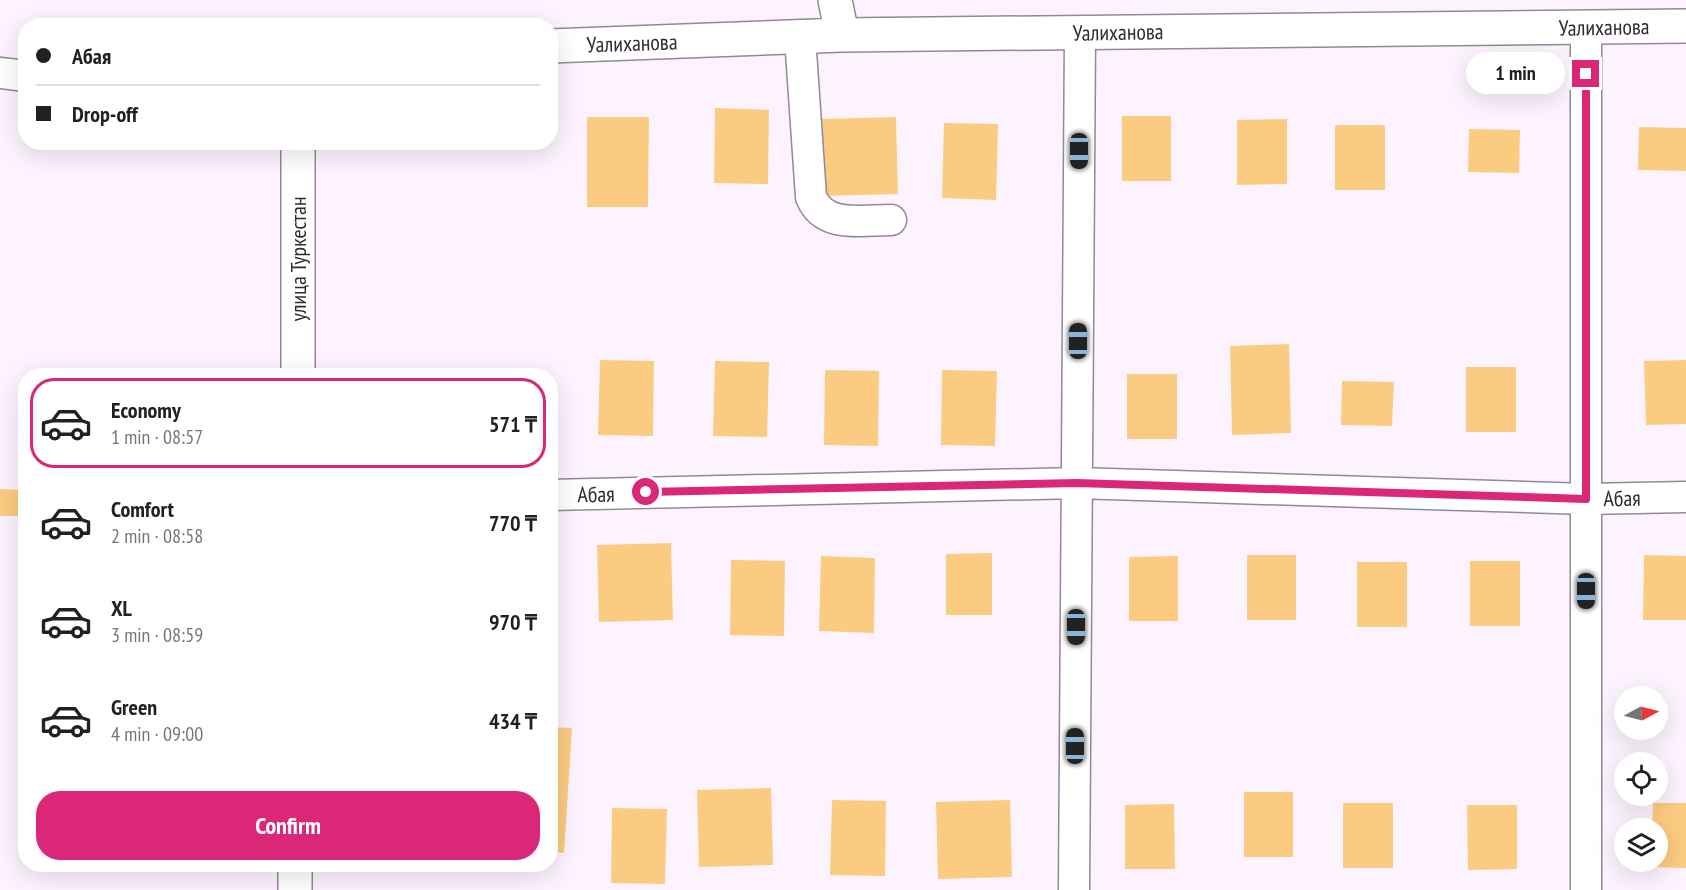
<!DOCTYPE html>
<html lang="en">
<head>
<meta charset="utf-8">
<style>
  :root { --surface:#fff; --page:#f2f2f2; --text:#202124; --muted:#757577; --line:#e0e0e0; --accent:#db2777 }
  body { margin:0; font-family:"PT Sans Narrow",sans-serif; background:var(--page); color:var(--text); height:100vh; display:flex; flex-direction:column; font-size:22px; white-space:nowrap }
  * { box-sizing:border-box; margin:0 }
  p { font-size:20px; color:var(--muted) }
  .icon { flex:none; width:33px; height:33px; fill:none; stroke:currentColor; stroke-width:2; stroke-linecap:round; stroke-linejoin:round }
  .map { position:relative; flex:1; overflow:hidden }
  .panel { position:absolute; left:18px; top:368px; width:540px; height:504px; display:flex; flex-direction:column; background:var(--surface); border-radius:24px; box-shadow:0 6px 24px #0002 }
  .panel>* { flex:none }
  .banner { position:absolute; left:18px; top:18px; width:540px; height:132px; border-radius:24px; box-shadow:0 6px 24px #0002; display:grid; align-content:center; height:132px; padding:0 18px; background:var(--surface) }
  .needle { width:39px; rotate:83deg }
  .tools { position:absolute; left:1614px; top:686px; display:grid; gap:12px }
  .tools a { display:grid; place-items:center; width:54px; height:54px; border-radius:50%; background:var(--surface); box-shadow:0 6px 24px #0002; font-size:30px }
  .end { position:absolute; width:27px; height:27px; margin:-14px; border:8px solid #db2777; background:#fff; box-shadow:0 0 0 3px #fff }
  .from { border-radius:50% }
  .bubble { position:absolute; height:42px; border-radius:21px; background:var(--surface); box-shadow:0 6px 24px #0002; font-size:20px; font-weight:800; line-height:42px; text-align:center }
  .car { position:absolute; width:18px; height:36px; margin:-18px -9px; border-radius:8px; box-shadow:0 0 4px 2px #0007; background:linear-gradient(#222 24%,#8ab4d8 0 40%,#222 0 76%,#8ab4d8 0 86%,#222 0) }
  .banner b { display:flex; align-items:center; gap:21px; height:57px; font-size:22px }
  .banner b+b { border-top:2px solid var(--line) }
  .banner i { width:15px; height:15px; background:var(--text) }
  ul { padding:10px 0 0; list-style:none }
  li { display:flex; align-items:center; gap:18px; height:90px; margin:0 12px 9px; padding:0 6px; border:3px solid transparent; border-radius:24px }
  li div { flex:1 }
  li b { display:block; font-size:22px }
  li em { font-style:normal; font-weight:800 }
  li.selected { border-color:var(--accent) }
  li>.icon { width:54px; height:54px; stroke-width:1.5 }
  .button { display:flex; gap:12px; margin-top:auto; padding:12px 18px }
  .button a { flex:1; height:69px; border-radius:24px; background:var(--accent); color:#fff; font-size:24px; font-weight:800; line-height:69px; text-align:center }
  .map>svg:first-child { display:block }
  .building { fill:#fccb82 }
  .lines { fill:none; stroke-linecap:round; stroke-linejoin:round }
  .minor-casing { stroke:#948797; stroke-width:33 }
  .tertiary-casing { stroke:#948797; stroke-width:36 }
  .minor { stroke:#fff; stroke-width:30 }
  .tertiary { stroke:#fff; stroke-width:33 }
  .route { stroke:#db2777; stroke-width:8 }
  .labels { text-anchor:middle; stroke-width:4.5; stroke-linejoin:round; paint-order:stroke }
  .street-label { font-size:22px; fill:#312b32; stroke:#fff }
</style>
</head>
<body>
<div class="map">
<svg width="1686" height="890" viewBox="0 0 1686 890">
  <rect width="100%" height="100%" fill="#fcf3fe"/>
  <path class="building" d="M 715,108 L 769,110 L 768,184 L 714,183 Z
    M 1122,116 L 1171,116 L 1171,181 L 1122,181 Z
    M 587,117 L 649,117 L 648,207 L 587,207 Z
    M 896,117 L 898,194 L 824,196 L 822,119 Z
    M 1287,119 L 1287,184 L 1237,185 L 1237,120 Z
    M 944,123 L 998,124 L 996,200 L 942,198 Z
    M 1335,125 L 1385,125 L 1385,190 L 1335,190 Z
    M 1639,127 L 1686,128 L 1686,171 L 1638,170 Z
    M 1469,129 L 1520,130 L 1519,173 L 1468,172 Z
    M 1289,344 L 1291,433 L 1232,435 L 1230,346 Z
    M 600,360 L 654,361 L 653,436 L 598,435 Z
    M 1686,360 L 1686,424 L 1646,425 L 1644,361 Z
    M 715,361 L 769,362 L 767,437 L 713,436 Z
    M 1466,367 L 1516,367 L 1516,432 L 1466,432 Z
    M 825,370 L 879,371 L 878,446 L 824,445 Z
    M 942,370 L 997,371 L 995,446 L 941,445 Z
    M 1127,374 L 1177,374 L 1177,439 L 1127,439 Z
    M 1342,381 L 1394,382 L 1392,426 L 1341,425 Z
    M 0,489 L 26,490 L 26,516 L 0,516 Z
    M 671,543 L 673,620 L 599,622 L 597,545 Z
    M 992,553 L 992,615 L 946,615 L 946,554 Z
    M 1247,555 L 1296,555 L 1296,620 L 1247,620 Z
    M 1644,555 L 1686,556 L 1686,620 L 1643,620 Z
    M 821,556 L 875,558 L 874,633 L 819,631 Z
    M 1178,556 L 1178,621 L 1129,621 L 1129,557 Z
    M 731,560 L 785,561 L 784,636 L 730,635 Z
    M 1470,561 L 1520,561 L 1520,626 L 1470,626 Z
    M 1357,562 L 1407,562 L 1407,627 L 1357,627 Z
    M 550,727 L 572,728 L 564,853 L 550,852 Z
    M 771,788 L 773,865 L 699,867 L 697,790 Z
    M 1244,792 L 1293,792 L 1293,857 L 1244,857 Z
    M 832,800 L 886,801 L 885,876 L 830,875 Z
    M 1010,800 L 1012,877 L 938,879 L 936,802 Z
    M 1343,803 L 1393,803 L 1393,868 L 1343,868 Z
    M 1653,803 L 1686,803 L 1686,868 L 1652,867 L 1652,861 L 1658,861 L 1658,828 L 1652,828 Z
    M 1174,804 L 1175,869 L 1125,869 L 1125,805 Z
    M 1467,805 L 1517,805 L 1517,869 L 1468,870 Z
    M 612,808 L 667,809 L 665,884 L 611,883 Z"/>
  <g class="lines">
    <defs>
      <path id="minor" d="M 800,37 L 811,197 C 824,229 862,220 891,220
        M 0,73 L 26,76
        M 550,495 L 1077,483 L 1586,499 L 1686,497
        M 1074,890 L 1080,33
        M 1586,890 L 1586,27"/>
      <path id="tertiary" d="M 835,0 L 842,35
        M 550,46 L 842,35 L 1686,26
        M 298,142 L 298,375
        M 295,890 L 295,864"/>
    </defs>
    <use href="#minor" class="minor-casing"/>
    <use href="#tertiary" class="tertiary-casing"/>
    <use href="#minor" class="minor"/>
    <use href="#tertiary" class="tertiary"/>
  </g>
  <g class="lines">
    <path class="route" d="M 646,492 L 1077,483 L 1586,499 L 1586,74"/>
  </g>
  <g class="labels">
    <g class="street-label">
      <text transform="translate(1604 27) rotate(-1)" y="8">Уалиханова</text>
      <text transform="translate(1118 32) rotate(-1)" y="8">Уалиханова</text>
      <text transform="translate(632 43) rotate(-2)" y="8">Уалиханова</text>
      <text transform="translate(298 259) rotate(-90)" y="8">улица Туркестан</text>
      <text transform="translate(596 494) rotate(-1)" y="8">Абая</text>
      <text transform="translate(1622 498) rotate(-1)" y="8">Абая</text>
    </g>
  </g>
</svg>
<div class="tools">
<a><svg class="needle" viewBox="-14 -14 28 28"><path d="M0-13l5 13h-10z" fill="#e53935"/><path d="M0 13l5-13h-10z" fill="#757577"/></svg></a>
<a><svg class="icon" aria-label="locate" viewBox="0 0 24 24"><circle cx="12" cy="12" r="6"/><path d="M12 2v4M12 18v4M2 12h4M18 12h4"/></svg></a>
<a><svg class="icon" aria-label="layers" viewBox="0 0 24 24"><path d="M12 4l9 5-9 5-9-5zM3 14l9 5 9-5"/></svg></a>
</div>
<i class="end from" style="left:646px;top:492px"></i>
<i class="end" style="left:1586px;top:74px"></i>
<div class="bubble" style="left:1466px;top:52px;width:99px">1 min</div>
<i class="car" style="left:1079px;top:151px;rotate:180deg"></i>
<i class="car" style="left:1078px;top:341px;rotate:0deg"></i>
<i class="car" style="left:1586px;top:591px;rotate:180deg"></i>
<i class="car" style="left:1076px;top:627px;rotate:180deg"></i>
<i class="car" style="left:1075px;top:746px;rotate:0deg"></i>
<div class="banner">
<b><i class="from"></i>Абая</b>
<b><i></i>Drop-off</b>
</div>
<section class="panel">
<ul>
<li class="selected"><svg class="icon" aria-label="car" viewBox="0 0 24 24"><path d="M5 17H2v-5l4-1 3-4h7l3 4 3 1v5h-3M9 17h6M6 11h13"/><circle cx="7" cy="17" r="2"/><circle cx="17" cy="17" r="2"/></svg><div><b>Economy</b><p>1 min · 08:57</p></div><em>571 ₸</em></li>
<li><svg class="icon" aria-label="car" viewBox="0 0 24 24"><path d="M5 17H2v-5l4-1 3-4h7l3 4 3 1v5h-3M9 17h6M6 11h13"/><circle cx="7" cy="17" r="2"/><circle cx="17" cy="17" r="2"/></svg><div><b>Comfort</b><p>2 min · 08:58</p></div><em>770 ₸</em></li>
<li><svg class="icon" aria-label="car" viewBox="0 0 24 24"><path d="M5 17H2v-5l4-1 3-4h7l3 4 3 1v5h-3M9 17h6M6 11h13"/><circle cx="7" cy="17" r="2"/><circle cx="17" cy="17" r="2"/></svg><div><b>XL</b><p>3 min · 08:59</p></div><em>970 ₸</em></li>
<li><svg class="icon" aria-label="car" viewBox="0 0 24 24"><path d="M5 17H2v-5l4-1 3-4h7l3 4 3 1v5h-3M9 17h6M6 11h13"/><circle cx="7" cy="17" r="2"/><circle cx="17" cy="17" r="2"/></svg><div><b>Green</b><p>4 min · 09:00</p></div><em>434 ₸</em></li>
</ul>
<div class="button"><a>Confirm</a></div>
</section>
</div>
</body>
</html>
